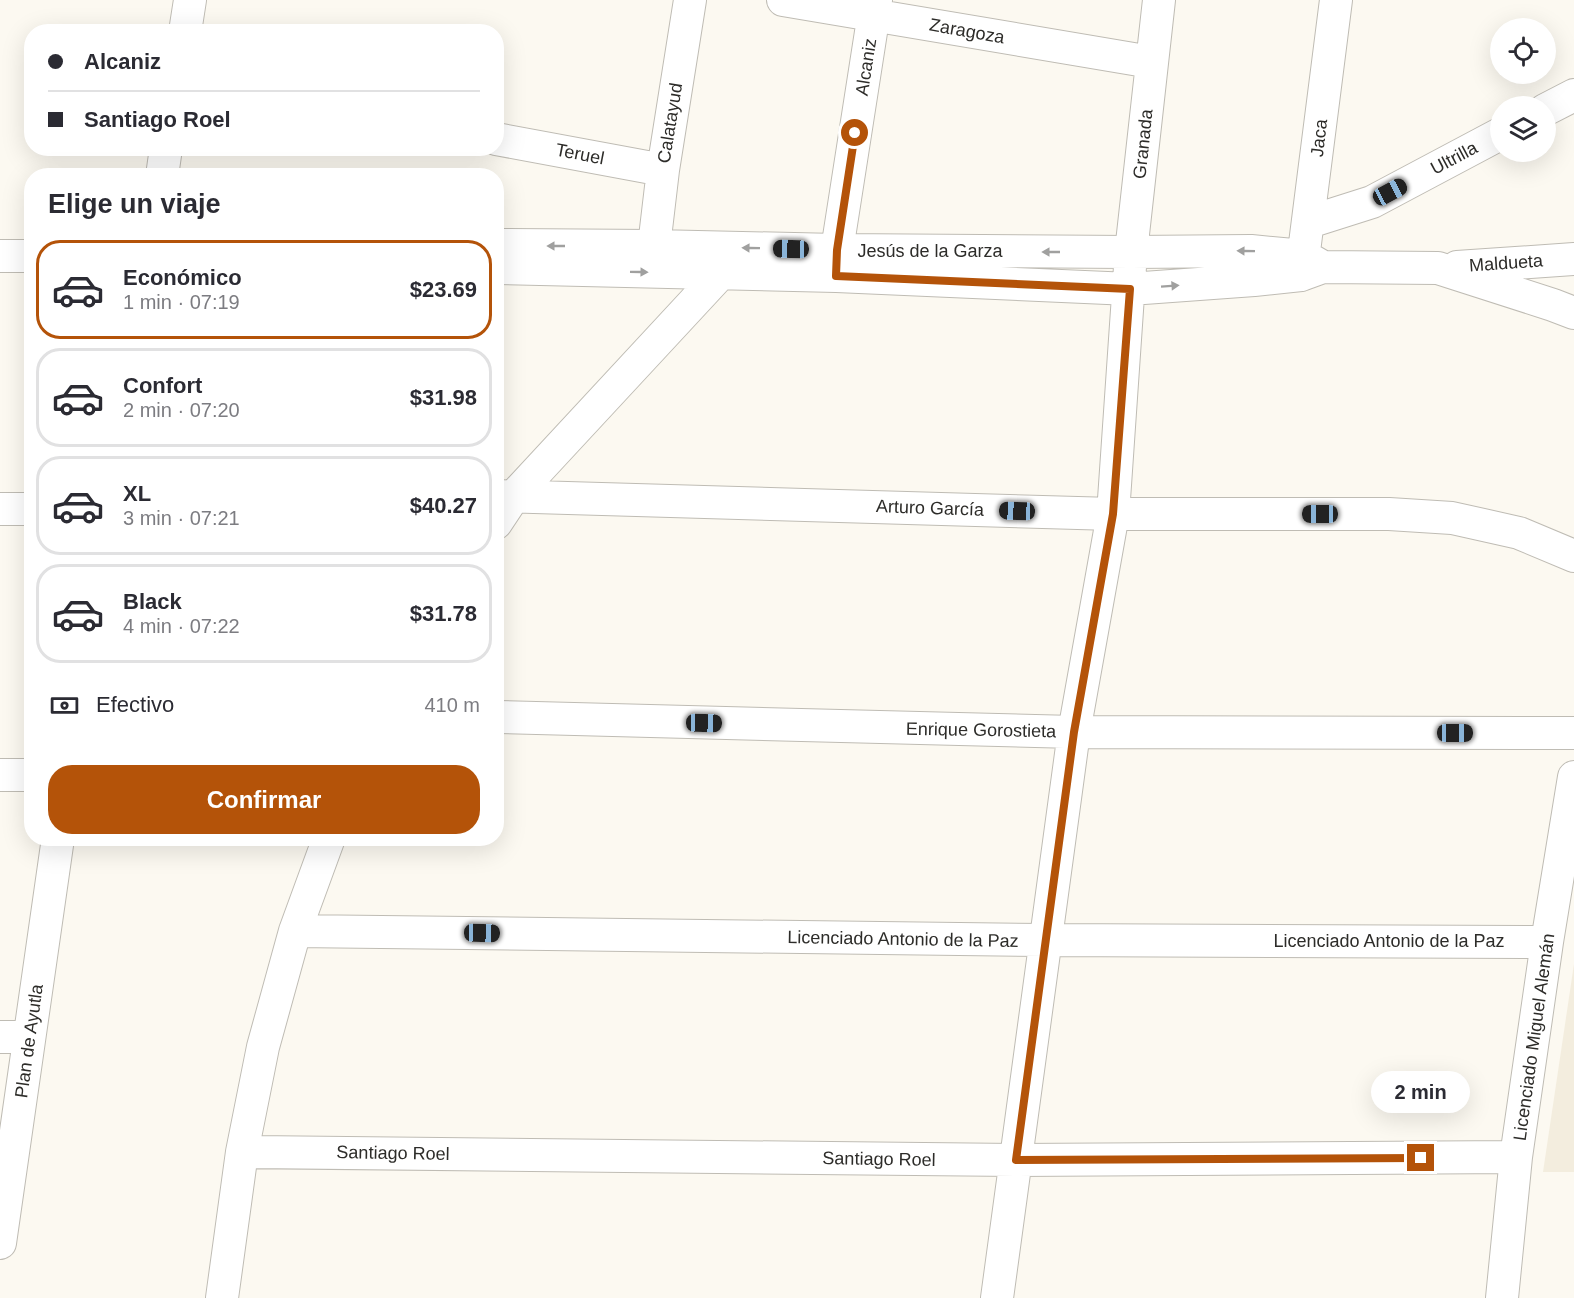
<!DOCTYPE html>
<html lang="es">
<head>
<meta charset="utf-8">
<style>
  :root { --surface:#fff; --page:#f7f7f7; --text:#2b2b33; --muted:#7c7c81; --line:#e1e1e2; --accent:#b45309 }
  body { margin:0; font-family:Arial,sans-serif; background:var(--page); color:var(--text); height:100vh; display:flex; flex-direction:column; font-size:22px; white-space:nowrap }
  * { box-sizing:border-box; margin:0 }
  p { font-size:20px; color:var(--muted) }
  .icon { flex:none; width:33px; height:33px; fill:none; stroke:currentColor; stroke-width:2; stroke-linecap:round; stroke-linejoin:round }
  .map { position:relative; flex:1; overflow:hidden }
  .panel { position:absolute; left:24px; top:168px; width:480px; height:678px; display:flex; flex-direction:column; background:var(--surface); border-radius:24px; box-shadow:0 6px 24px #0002 }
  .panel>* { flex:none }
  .guide { position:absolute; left:24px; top:24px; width:480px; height:132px; border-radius:24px; box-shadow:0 6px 24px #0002; display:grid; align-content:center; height:132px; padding:0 24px; background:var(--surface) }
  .fabs { position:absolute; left:1490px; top:18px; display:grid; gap:12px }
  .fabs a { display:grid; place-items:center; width:66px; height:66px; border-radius:50%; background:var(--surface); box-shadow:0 6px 24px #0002; font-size:30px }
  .end { position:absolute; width:27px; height:27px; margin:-14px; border:8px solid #b45309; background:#fff; box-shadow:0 0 0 3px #fff }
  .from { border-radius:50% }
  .bubble { position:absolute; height:42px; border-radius:21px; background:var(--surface); box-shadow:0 6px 24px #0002; font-size:20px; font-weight:600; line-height:42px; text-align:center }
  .car { position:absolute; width:18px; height:36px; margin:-18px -9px; border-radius:8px; box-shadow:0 0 4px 2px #0007; background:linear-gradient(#222 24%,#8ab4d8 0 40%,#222 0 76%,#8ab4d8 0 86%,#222 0) }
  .guide b { display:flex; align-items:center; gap:21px; height:57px; font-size:22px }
  .guide b+b { border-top:2px solid var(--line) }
  .guide i { width:15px; height:15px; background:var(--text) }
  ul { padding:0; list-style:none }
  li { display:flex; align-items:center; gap:18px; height:99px; margin:0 12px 9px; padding:0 12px; border:3px solid var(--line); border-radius:24px }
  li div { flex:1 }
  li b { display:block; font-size:22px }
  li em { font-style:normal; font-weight:600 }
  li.active { border-color:var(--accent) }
  li>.icon { width:54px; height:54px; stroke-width:1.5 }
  h2 { padding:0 24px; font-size:27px; line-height:72px }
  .pay { display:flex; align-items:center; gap:15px; height:66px; padding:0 24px; font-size:22px }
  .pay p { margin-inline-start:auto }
  .primary-button { display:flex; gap:12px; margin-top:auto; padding:12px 24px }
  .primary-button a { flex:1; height:69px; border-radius:24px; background:var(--accent); color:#fff; font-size:24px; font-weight:600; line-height:69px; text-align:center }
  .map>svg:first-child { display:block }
  .built { fill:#f3edde }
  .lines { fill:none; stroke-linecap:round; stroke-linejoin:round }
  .minor-casing { stroke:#bfbcb4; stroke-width:34 }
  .minor { stroke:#fff; stroke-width:32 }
  .oneway { fill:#a0a09f }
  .route { stroke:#b45309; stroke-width:8 }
  .labels { text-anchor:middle; stroke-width:4.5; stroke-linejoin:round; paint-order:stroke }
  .street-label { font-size:18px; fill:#2d2c29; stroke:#fff }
</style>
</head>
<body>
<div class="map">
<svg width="1574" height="1298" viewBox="0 0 1574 1298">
  <rect width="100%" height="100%" fill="#fcf9f1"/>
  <path class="built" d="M 1574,964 L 1574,1172 L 1543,1172 Z"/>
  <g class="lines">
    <defs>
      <path id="minor" d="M 783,0 L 1151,62
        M 185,32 L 190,0
        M 1545,110 L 1574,95
        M 496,139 L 663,170
        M 162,176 L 166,148
        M 1309,222 L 1372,202 L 1500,134
        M 496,245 L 654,246 L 837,250 L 1131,252 L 1251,251 L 1304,256 L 1323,267
        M 654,246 L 663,170 L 690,0
        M 0,256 L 32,256
        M 1457,267 L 1574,259
        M 496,268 L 836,276 L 1130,289 L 1254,280 L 1301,275 L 1323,267 L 1438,268 L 1553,305 L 1574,313
        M 836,272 L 837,250 L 876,0
        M 1301,275 L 1336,0
        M 496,496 L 1113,514 L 1389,514 L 1452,518 L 1519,533 L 1574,556
        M 0,509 L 32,509
        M 496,523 L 514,496 L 720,274
        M 496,717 L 1074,732 L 1574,733
        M 0,775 L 32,775
        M 295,931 L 1045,940 L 1547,942
        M 0,1037 L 29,1037
        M 242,1152 L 1016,1160 L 1516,1157
        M 0,1243 L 58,838
        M 222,1298 L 242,1152 L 263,1047 L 295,931 L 329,838
        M 997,1298 L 1074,732 L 1113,514 L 1131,252 L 1159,0
        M 1502,1298 L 1516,1157 L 1547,942 L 1574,777"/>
    </defs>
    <use href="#minor" class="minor-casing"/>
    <use href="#minor" class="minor"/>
  </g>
  <defs><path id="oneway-solid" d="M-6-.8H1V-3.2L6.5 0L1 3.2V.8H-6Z" transform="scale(1.5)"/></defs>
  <g class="oneway">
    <use href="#oneway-solid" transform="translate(556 246) rotate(-180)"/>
    <use href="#oneway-solid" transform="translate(751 248) rotate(-179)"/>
    <use href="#oneway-solid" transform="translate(1246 251) rotate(-179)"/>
    <use href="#oneway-solid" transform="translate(1051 252) rotate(-180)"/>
    <use href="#oneway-solid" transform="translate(639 272) rotate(1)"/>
    <use href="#oneway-solid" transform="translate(1170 286) rotate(-4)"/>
  </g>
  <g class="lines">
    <path class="route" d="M 855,133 L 837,250 L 836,276 L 1130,289 L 1113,514 L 1074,732 L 1016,1160 L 1421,1158"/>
  </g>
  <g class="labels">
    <g class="street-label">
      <text transform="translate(967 31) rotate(10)" y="6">Zaragoza</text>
      <text transform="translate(866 67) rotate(-81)" y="6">Alcaniz</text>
      <text transform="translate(670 123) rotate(-81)" y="6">Calatayud</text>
      <text transform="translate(1319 138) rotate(-83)" y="6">Jaca</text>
      <text transform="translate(1143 144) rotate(-84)" y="6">Granada</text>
      <text transform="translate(580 154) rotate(11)" y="6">Teruel</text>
      <text transform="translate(1454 158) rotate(-28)" y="6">Ultrilla</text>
      <text x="930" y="257">Jesús de la Garza</text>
      <text transform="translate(1506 263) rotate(-4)" y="6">Maldueta</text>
      <text transform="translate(930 508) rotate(2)" y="6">Arturo García</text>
      <text transform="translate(981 730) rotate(1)" y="6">Enrique Gorostieta</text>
      <text transform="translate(903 939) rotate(1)" y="6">Licenciado Antonio de la Paz</text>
      <text x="1389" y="947">Licenciado Antonio de la Paz</text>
      <text transform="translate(1534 1037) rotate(-82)" y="6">Licenciado Miguel Alemán</text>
      <text transform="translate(29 1041) rotate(-82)" y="6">Plan de Ayutla</text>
      <text transform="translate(393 1153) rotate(1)" y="6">Santiago Roel</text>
      <text transform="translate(879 1159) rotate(1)" y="6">Santiago Roel</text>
    </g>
  </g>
</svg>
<div class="fabs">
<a><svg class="icon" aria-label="locate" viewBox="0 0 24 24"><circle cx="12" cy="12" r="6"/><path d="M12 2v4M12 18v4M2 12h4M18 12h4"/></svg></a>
<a><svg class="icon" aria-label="layers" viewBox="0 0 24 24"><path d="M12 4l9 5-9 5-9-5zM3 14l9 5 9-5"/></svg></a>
</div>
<i class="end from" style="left:855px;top:133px"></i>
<i class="end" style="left:1421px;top:1158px"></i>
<div class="bubble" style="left:1371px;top:1071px;width:99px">2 min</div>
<i class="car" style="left:1390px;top:192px;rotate:62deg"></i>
<i class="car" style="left:791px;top:249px;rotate:271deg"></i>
<i class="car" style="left:1017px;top:511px;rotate:272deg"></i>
<i class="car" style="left:1320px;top:514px;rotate:270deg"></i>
<i class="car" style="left:704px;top:723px;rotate:91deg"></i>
<i class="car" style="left:1455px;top:733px;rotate:90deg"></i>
<i class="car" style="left:482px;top:933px;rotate:91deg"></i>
<div class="guide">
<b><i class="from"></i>Alcaniz</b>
<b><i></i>Santiago Roel</b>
</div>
<section class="panel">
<h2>Elige un viaje</h2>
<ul>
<li class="active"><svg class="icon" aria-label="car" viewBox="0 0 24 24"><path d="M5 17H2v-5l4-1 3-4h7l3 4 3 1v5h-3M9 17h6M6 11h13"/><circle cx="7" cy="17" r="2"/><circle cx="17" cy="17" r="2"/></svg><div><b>Económico</b><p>1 min · 07:19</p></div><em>$23.69</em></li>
<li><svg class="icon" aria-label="car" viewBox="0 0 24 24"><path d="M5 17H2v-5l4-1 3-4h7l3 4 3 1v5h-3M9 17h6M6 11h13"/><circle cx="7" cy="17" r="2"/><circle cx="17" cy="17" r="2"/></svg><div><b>Confort</b><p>2 min · 07:20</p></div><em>$31.98</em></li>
<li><svg class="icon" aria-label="car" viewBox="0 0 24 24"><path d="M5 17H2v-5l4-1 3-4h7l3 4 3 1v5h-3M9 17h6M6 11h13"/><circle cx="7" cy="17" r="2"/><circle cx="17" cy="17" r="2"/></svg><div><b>XL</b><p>3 min · 07:21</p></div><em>$40.27</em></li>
<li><svg class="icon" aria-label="car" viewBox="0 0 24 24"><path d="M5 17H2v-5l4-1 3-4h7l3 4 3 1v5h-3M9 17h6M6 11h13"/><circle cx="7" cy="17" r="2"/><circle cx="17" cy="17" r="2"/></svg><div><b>Black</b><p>4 min · 07:22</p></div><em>$31.78</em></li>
</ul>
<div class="pay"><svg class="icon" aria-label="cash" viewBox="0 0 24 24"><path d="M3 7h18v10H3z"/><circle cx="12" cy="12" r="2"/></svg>Efectivo<p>410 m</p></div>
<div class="primary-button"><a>Confirmar</a></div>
</section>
</div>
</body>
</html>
